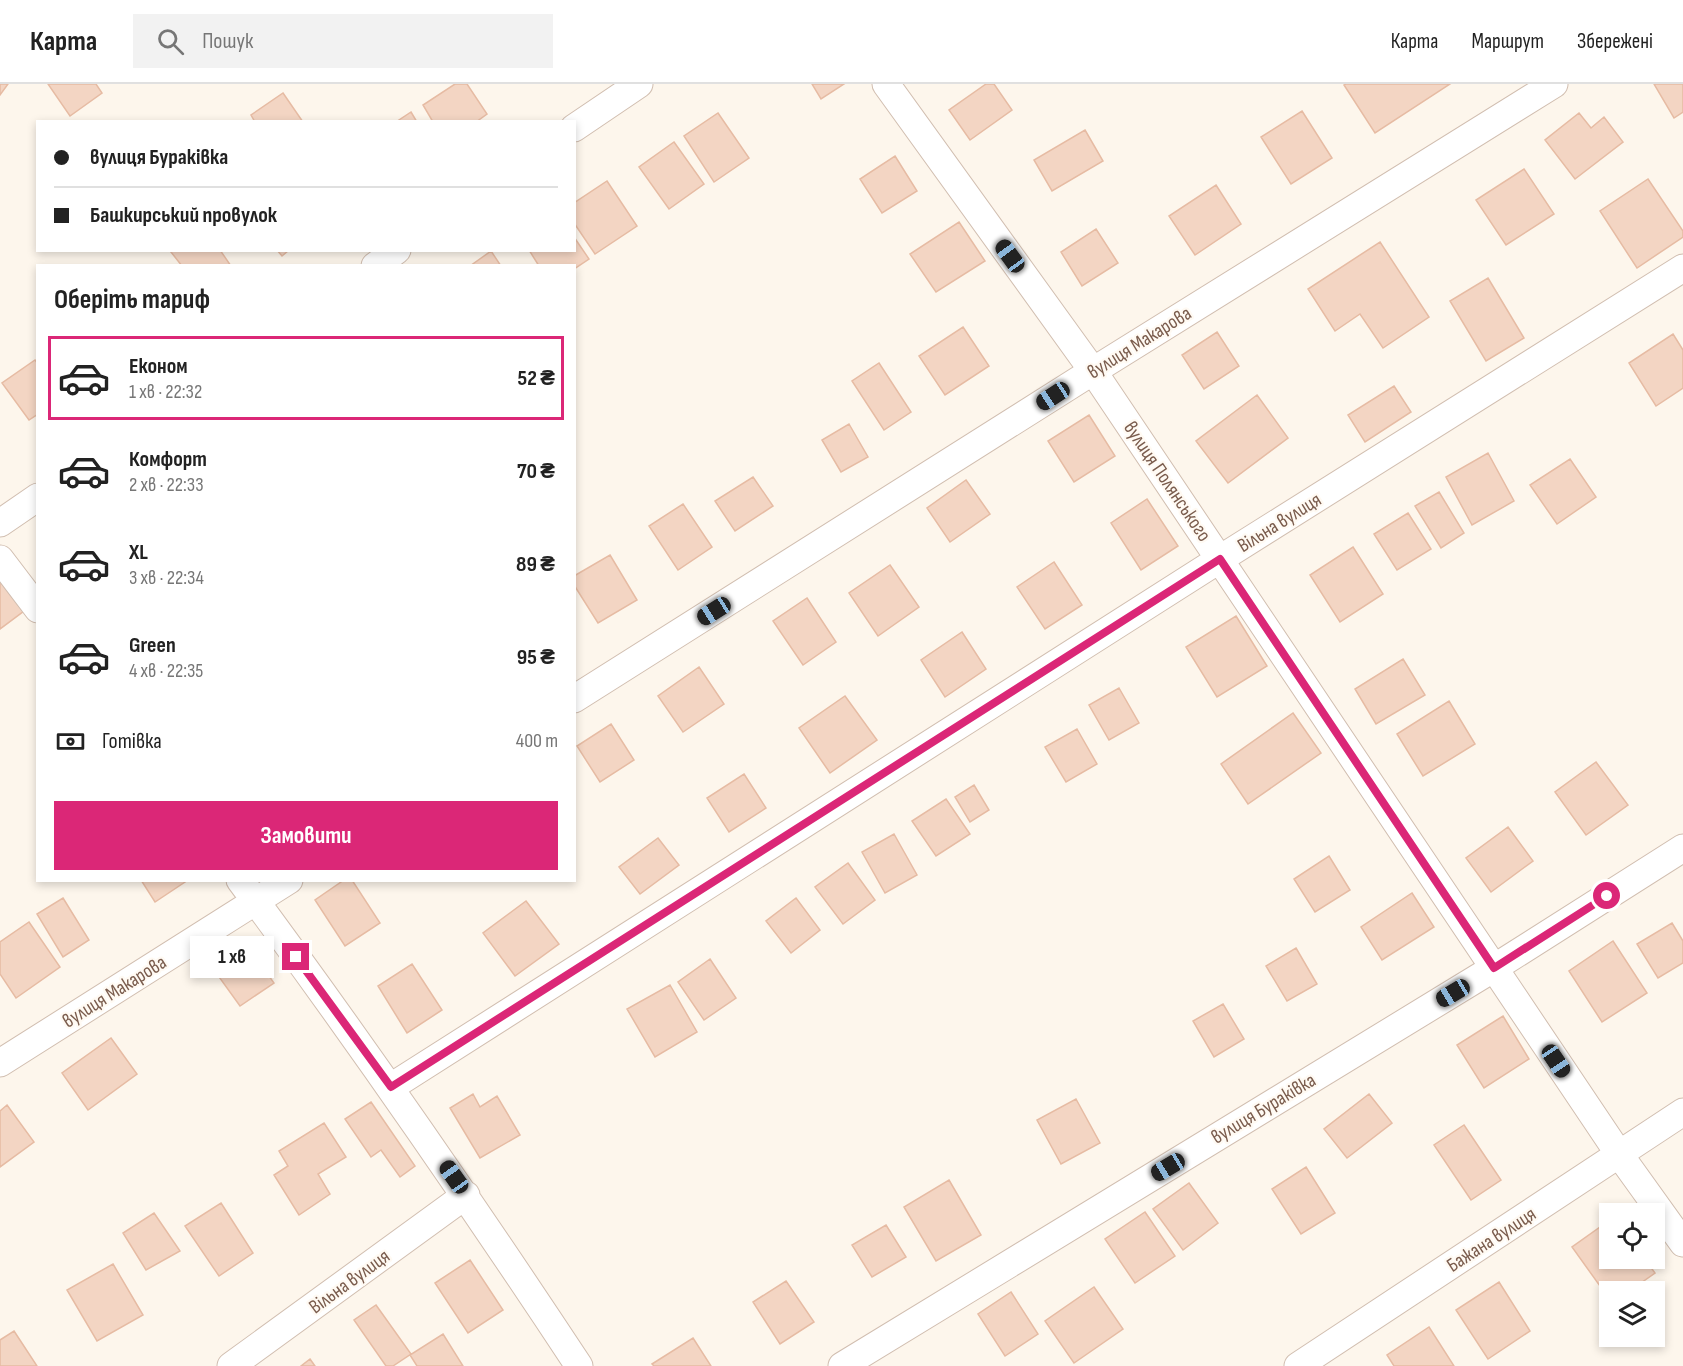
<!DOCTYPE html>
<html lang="uk">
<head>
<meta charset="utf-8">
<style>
  :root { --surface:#fff; --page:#f2f2f2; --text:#222; --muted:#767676; --line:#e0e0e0; --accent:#db2777 }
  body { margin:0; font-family:"Sofia Sans Condensed",sans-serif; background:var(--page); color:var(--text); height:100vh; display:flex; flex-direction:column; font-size:22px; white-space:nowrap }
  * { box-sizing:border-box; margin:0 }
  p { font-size:20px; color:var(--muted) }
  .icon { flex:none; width:33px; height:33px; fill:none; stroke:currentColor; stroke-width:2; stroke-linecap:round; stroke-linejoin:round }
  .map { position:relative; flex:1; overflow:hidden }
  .panel { position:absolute; left:36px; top:180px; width:540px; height:618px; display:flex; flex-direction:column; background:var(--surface); border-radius:0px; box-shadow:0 3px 9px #0003 }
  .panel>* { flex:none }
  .top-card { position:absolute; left:36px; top:36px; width:540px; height:132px; border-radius:0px; box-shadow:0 3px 9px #0003; display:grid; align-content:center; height:132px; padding:0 18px; background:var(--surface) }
  .tools { position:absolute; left:1599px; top:1119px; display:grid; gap:12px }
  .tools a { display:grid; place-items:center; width:66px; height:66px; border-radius:0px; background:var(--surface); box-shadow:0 3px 9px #0003; font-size:30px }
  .end { position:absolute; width:27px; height:27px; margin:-14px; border:8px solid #db2777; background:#fff; box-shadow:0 0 0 3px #fff }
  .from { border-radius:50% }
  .bubble { position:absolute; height:42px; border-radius:0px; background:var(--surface); box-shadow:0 3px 9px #0003; font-size:20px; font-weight:700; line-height:42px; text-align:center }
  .car { position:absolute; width:18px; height:36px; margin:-18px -9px; border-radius:8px; box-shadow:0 0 4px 2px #0007; background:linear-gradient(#222 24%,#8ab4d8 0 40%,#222 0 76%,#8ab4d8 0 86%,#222 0) }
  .top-card b { display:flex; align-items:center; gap:21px; height:57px; font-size:22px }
  .top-card b+b { border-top:2px solid var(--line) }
  .top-card i { width:15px; height:15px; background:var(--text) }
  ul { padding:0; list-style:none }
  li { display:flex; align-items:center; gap:18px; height:84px; margin:0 12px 9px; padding:0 6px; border:3px solid transparent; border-radius:0px }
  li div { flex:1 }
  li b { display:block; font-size:22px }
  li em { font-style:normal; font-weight:700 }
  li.on { border-color:var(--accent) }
  li>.icon { width:54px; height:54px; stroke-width:1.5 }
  h2 { padding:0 18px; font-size:27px; line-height:72px }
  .pay { display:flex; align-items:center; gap:15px; height:66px; padding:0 18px; font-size:22px }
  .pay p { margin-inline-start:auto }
  .primary-button { display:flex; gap:12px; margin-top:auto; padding:12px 18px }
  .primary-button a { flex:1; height:69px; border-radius:0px; background:var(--accent); color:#fff; font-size:24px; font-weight:700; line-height:69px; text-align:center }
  header { display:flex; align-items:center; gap:36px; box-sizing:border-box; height:84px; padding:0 30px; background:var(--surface); border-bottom:2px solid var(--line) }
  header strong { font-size:28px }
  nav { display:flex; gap:33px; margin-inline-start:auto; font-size:21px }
  .search { width:420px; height:54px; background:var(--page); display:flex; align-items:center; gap:15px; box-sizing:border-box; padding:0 21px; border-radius:0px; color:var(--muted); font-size:22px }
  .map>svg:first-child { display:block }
  .building { fill:#f3d5c3; stroke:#e6bba3; stroke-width:1.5 }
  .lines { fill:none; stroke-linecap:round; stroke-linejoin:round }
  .street-casing { stroke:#d1beb0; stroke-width:29 }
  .street { stroke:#fff; stroke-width:27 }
  .route { stroke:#db2777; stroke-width:8 }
  .labels { text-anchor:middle; stroke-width:4.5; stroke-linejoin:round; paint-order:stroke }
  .street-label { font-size:20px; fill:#7a5c4d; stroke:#fffaf3 }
</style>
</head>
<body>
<header>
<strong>Карта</strong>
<div class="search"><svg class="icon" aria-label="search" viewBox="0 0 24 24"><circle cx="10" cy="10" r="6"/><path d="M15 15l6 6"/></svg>Пошук</div>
<nav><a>Карта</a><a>Маршрут</a><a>Збережені</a></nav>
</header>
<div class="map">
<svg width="1683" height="1282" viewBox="0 0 1683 1282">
  <rect width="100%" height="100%" fill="#fdf6ec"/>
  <path class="building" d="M 0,0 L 8,0 L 0,11 Z
    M 48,0 L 96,0 L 102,9 L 70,32 Z
    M 455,0 L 467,0 L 487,30 L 476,38 L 433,38 L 423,21 Z
    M 812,0 L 844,0 L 821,15 Z
    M 986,0 L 994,0 L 1012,26 L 970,56 L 949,26 Z
    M 1346,0 L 1450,0 L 1375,49 L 1344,1 Z
    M 1654,0 L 1683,0 L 1683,28 L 1674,34 Z
    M 283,9 L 303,38 L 255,38 L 251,31 Z
    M 1302,27 L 1332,74 L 1291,100 L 1261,53 Z
    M 411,28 L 417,38 L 396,38 Z
    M 718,29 L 749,74 L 714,98 L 684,52 Z
    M 1579,29 L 1591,44 L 1604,33 L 1623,58 L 1575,95 L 1545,56 Z
    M 1085,46 L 1103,77 L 1052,107 L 1034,76 Z
    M 674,58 L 704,100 L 669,125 L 639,83 Z
    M 895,72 L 917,107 L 882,129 L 860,95 Z
    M 1524,85 L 1554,130 L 1506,161 L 1476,116 Z
    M 1648,95 L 1683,147 L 1683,153 L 1637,184 L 1600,127 Z
    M 607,97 L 637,142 L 595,170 L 574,139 L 574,119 Z
    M 1216,101 L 1241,140 L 1195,171 L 1169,132 Z
    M 959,138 L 985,177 L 936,208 L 910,170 Z
    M 1096,145 L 1118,179 L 1082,202 L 1061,168 Z
    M 574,153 L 589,175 L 574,185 L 574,182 L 539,182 L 529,166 L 574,166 Z
    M 1380,158 L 1429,233 L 1383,264 L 1360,230 L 1335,247 L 1308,205 Z
    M 173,166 L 220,166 L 231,182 L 182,182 L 171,168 Z
    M 277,166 L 289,166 L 282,172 Z
    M 491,167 L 501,182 L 470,182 Z
    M 1488,194 L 1524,254 L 1486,277 L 1450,217 Z
    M 963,243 L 989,282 L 945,311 L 919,272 Z
    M 1217,248 L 1239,282 L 1204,305 L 1182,271 Z
    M 1673,250 L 1683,266 L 1683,304 L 1656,322 L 1629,279 Z
    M 35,276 L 38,280 L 38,330 L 29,336 L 2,299 Z
    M 879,279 L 911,328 L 884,346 L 852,297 Z
    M 1394,302 L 1411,328 L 1365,358 L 1348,331 Z
    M 1257,311 L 1288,354 L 1228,399 L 1196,357 Z
    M 1089,331 L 1115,372 L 1074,398 L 1048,357 Z
    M 849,340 L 868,373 L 841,388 L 822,356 Z
    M 1488,369 L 1514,417 L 1472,441 L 1446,393 Z
    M 1570,375 L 1596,413 L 1557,440 L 1530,401 Z
    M 753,393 L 773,422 L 735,447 L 715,417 Z
    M 966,396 L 990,430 L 950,458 L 927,424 Z
    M 1439,408 L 1464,449 L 1441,464 L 1415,422 Z
    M 1147,415 L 1178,462 L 1141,486 L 1111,439 Z
    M 683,420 L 712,463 L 678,486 L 649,442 Z
    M 1408,429 L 1431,465 L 1397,486 L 1374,450 Z
    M 1353,463 L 1383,510 L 1340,538 L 1310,491 Z
    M 610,471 L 637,516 L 598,539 L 574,501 L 574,492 Z
    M 1054,478 L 1082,521 L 1045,545 L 1017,503 Z
    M 890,481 L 919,523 L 878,552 L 849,509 Z
    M 0,495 L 24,527 L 0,545 Z
    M 807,514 L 836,558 L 803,581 L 773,537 Z
    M 1236,532 L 1267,582 L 1217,613 L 1186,563 Z
    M 962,548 L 986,585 L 945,613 L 921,576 Z
    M 1403,575 L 1425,611 L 1376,640 L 1355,605 Z
    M 699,583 L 724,620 L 683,648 L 658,612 Z
    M 1119,604 L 1139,639 L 1109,656 L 1089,621 Z
    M 845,612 L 877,656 L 830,689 L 799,644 Z
    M 1449,617 L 1475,660 L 1423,692 L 1397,650 Z
    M 1293,629 L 1321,669 L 1248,720 L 1221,680 Z
    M 611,640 L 634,676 L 600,698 L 577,662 Z
    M 1077,645 L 1097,680 L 1066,698 L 1045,663 Z
    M 1596,678 L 1628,721 L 1586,751 L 1555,708 Z
    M 744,690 L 766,724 L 729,748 L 707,714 Z
    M 974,701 L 989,726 L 970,738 L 955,713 Z
    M 946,715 L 970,750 L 936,772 L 912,737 Z
    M 1508,743 L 1533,777 L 1491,808 L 1466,774 Z
    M 894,750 L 917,791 L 885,809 L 862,768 Z
    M 658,754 L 679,781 L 640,810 L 619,783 Z
    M 1329,772 L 1350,806 L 1315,828 L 1294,795 Z
    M 848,779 L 875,816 L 843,840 L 815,803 Z
    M 141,796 L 188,796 L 155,818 Z
    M 344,796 L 352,796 L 380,839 L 345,862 L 315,816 Z
    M 1412,809 L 1434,843 L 1382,876 L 1361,843 Z
    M 63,814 L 89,856 L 63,873 L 37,830 Z
    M 796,814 L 820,846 L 791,869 L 766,837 Z
    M 526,817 L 559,860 L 515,892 L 483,849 Z
    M 29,838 L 60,883 L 16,914 L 0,890 L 0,858 Z
    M 1672,839 L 1683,857 L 1683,879 L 1658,894 L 1637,860 Z
    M 1613,857 L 1647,909 L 1602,938 L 1569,887 Z
    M 247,861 L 274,899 L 240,922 L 214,886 Z
    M 1296,864 L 1317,900 L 1287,917 L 1266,882 Z
    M 710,875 L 736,914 L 704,936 L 678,898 Z
    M 412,880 L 442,926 L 407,949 L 378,902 Z
    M 670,901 L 697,948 L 655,973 L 627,925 Z
    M 1223,920 L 1244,955 L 1214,973 L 1193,937 Z
    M 1503,932 L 1529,975 L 1484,1004 L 1457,961 Z
    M 111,954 L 137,990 L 88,1026 L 62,989 Z
    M 473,1010 L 480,1023 L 497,1012 L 520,1051 L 480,1074 L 450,1024 Z
    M 1369,1010 L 1392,1039 L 1347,1074 L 1324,1045 Z
    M 1076,1015 L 1100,1059 L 1061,1080 L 1037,1036 Z
    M 371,1018 L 415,1082 L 400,1093 L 381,1066 L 371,1073 L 345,1035 Z
    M 7,1021 L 34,1058 L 0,1083 L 0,1027 Z
    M 324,1039 L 346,1073 L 318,1090 L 330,1110 L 299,1131 L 274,1091 L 288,1082 L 279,1067 Z
    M 1464,1041 L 1501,1096 L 1471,1116 L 1434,1061 Z
    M 1306,1083 L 1335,1129 L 1301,1150 L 1272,1105 Z
    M 949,1096 L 981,1151 L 936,1177 L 904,1123 Z
    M 1189,1099 L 1218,1139 L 1183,1166 L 1153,1125 Z
    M 221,1119 L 253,1169 L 219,1192 L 185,1142 Z
    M 1145,1128 L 1175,1172 L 1135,1199 L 1105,1155 Z
    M 154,1129 L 180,1167 L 146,1186 L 123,1149 Z
    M 1610,1136 L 1610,1174 L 1644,1174 L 1655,1189 L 1628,1208 L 1610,1208 L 1610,1216 L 1572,1163 Z
    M 886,1141 L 906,1173 L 872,1193 L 852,1161 Z
    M 470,1176 L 503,1226 L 468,1249 L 435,1199 Z
    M 113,1180 L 143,1231 L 97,1257 L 67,1206 Z
    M 786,1197 L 814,1238 L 780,1260 L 753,1218 Z
    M 1499,1198 L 1530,1247 L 1488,1275 L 1456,1226 Z
    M 1094,1203 L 1123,1245 L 1074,1279 L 1045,1237 Z
    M 1011,1208 L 1038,1250 L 1005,1272 L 978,1230 Z
    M 376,1221 L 411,1270 L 393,1282 L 386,1282 L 354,1236 Z
    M 1429,1243 L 1454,1282 L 1394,1282 L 1387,1271 Z
    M 14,1247 L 37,1282 L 0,1282 L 0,1256 Z
    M 443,1250 L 463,1282 L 417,1282 L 410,1271 Z
    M 693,1254 L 711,1282 L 654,1282 L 652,1280 Z
    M 310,1275 L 315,1282 L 301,1282 Z"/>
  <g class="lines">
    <defs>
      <path id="street" d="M 886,0 L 1093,287 L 1619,1070 L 1683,1159
        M 574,44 L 639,0
        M 375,182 L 397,166
        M 0,439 L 38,413
        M 0,475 L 38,525
        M 574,615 L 1093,287 L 1554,0
        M 240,796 C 358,955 470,1117 579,1282
        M 0,979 L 289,796
        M 391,1003 L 1220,475 L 1683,184
        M 231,1282 L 466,1111
        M 842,1282 L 1494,884 L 1683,764
        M 1298,1282 L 1683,1028"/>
    </defs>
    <use href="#street" class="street-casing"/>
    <use href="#street" class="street"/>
  </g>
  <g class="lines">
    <path class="route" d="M 296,873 L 391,1003 L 1220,475 L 1494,884 L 1607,812"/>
  </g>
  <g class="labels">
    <g class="street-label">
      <text transform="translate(1139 258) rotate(-32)" y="7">вулиця Макарова</text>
      <text transform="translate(1168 397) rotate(56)" y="7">вулиця Полянського</text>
      <text transform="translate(1279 438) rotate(-32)" y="7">Вільна вулиця</text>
      <text transform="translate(114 907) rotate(-32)" y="7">вулиця Макарова</text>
      <text transform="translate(1263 1024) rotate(-31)" y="7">вулиця Бураківка</text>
      <text transform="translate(1491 1155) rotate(-33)" y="7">Бажана вулиця</text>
      <text transform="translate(349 1197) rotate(-36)" y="7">Вільна вулиця</text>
    </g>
  </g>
</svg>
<div class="tools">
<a><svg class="icon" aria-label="locate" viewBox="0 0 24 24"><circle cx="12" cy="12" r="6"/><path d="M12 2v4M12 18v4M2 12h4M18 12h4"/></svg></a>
<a><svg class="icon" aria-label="layers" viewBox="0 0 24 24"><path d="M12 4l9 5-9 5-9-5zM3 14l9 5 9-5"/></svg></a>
</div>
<i class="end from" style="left:1607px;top:812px"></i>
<i class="end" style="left:296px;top:873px"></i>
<div class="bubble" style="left:190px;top:852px;width:84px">1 хв</div>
<i class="car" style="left:1010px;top:172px;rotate:324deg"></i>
<i class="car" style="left:1053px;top:312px;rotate:237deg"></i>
<i class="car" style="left:714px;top:527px;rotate:238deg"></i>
<i class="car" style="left:1453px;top:909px;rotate:239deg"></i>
<i class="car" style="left:1556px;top:977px;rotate:146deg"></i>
<i class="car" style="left:1168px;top:1083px;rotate:239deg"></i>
<i class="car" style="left:454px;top:1093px;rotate:325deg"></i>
<div class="top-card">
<b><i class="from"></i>вулиця Бураківка</b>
<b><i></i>Башкирський провулок</b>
</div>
<section class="panel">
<h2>Оберіть тариф</h2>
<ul>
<li class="on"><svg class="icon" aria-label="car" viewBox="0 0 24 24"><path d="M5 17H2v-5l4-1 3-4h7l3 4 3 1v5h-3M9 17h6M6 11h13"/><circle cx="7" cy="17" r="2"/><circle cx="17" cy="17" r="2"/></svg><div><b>Економ</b><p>1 хв · 22:32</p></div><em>52 ₴</em></li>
<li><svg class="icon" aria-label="car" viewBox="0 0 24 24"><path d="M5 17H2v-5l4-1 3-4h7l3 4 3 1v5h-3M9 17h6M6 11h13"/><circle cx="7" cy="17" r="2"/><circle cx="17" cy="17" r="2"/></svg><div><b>Комфорт</b><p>2 хв · 22:33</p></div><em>70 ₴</em></li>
<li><svg class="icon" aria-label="car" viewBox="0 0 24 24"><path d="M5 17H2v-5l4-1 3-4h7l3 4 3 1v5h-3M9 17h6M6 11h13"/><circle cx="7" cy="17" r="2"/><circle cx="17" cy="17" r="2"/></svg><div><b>XL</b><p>3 хв · 22:34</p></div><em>89 ₴</em></li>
<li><svg class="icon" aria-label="car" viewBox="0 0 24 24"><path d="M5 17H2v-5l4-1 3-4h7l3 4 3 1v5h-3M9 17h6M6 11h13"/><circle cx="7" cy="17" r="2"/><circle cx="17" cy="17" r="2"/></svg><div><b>Green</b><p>4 хв · 22:35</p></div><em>95 ₴</em></li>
</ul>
<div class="pay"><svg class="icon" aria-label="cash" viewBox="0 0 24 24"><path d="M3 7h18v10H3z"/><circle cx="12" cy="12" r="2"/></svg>Готівка<p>400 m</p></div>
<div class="primary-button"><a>Замовити</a></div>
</section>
</div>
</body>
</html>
